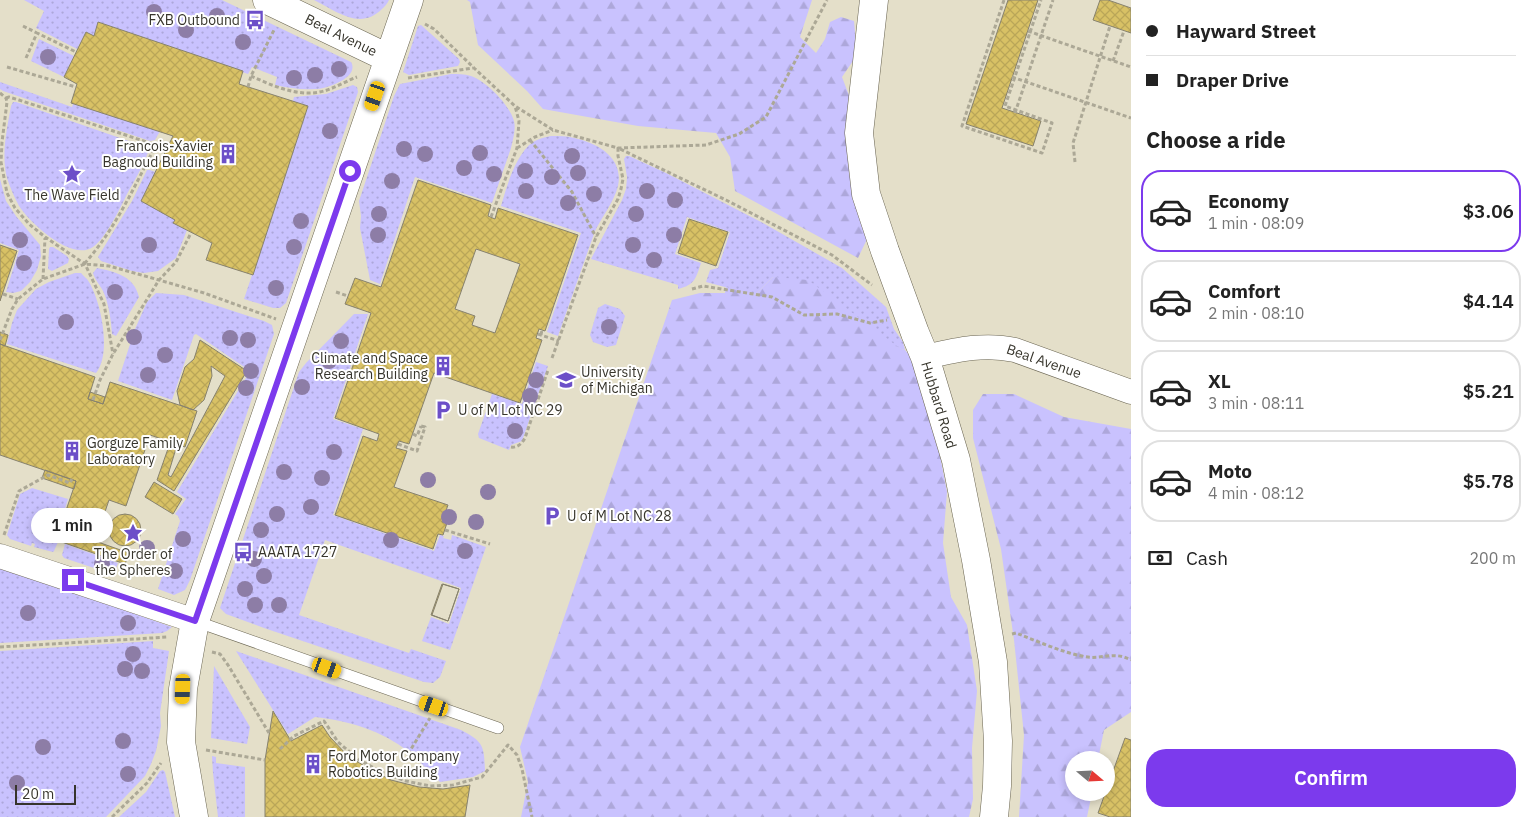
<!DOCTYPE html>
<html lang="en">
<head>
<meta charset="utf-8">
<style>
  :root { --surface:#fff; --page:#f6f6f6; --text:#222; --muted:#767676; --line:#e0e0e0; --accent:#7c3aed }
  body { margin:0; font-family:"IBM Plex Sans",sans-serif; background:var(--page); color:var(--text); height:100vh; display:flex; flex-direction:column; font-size:19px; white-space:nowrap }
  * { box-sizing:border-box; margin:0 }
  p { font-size:16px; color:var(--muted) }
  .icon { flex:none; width:28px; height:28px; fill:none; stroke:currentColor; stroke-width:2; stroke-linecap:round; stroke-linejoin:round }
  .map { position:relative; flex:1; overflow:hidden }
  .side { display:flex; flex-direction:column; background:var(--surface); width:400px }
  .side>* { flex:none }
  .top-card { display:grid; align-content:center; height:110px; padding:0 15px; background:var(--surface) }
  .needle { width:32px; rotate:109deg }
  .tools { position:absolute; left:1065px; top:751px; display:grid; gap:10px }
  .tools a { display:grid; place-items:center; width:50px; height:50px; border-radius:50%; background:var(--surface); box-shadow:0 2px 8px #0003; font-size:25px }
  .scale { position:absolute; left:15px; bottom:12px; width:61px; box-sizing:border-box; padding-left:5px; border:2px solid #37352c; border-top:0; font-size:14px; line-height:18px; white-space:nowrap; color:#37352c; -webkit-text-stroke:4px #fff; paint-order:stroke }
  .end { position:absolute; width:22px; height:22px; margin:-11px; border:6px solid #7c3aed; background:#fff; box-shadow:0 0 0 2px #fff }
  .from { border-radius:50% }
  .bubble { position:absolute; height:35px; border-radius:18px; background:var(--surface); box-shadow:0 2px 8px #0003; font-size:16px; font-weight:600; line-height:35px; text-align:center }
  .car { position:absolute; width:15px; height:30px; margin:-15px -8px; border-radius:6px; box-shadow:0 0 4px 1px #0007; background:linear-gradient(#f5c518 24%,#345 0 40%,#f5c518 0 76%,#345 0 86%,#f5c518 0) }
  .top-card b { display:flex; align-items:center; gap:18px; height:48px; font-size:19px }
  .top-card b+b { border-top:1px solid var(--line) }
  .top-card i { width:12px; height:12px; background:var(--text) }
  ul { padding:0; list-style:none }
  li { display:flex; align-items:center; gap:15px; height:82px; margin:0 10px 8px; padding:0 5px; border:2px solid var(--line); border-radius:20px }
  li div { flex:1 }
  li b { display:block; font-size:19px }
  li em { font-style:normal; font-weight:600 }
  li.current { border-color:var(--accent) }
  li>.icon { width:45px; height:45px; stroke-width:1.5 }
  h2 { padding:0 15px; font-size:22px; line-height:60px }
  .pay { display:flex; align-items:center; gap:12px; height:55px; padding:0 15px; font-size:19px }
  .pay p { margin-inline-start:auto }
  .primary-button { display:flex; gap:10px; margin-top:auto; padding:10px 15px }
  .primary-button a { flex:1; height:58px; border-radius:20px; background:var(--accent); color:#fff; font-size:20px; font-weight:600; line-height:58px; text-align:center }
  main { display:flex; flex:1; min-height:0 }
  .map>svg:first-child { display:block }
  .grass { fill:url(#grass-dots) }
  .forest { fill:url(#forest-firs) }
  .building { fill:url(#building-cross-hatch); stroke:#87826e; fill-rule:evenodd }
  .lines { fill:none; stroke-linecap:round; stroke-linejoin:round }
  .lane-casing { stroke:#6a6552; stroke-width:12 }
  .street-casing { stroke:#6a6552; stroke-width:25 }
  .secondary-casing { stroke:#6a6552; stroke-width:29 }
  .path { stroke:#aca896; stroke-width:3; stroke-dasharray:4 2.5; stroke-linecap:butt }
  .lane { stroke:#fff; stroke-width:11 }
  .street { stroke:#fff; stroke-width:24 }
  .secondary { stroke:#fff; stroke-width:28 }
  .tree { fill:#8d7da6 }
  .route { stroke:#7c3aed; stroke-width:6 }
  .labels { text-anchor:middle; stroke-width:4; stroke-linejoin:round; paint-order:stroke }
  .poi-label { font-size:14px; fill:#37352c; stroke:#fff; text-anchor:start }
  .street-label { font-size:14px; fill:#37352c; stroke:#fff }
</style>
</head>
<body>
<main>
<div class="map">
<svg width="1131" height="817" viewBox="0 0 1131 817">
  <defs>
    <pattern id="grass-dots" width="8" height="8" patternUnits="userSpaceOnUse" patternTransform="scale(1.25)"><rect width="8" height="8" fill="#c9c2fe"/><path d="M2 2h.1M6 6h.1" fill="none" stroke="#ada7da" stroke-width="1.8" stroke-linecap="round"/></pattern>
    <pattern id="forest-firs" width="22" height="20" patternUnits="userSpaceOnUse" patternTransform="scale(1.25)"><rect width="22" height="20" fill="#c9c2fe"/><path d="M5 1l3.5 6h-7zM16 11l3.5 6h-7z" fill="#ada7da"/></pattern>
    <pattern id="building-cross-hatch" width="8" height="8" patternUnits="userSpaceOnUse" patternTransform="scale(1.25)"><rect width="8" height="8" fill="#d8c165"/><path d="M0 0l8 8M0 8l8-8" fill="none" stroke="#baa658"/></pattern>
  </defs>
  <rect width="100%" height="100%" fill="#e4dfc9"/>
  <path class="grass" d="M 24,0 L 222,0 L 351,62 C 360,77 327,89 315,89 C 301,90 289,88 275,85 L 277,77 L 252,67 L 248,74 L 98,22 L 94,36 L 86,32 L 77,49 L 36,28 L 44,11 Z
    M 314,0 L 389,0 C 387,4 385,6 382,9 C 360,31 336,11 314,0 Z
    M 421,25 L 459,59 L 460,62 L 458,66 L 409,75 L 403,72 L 418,26 Z
    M 39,39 L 74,56 L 64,77 L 31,61 Z
    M 451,74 C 458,74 464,74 471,76 C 487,82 509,104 514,121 C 516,129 513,140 511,148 L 492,203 L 415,177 L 380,284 L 370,280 L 360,228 L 361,216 L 359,201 L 394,96 L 400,84 Z
    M 0,82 L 72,107 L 73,104 L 160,131 L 155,140 L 150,141 L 3,91 L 0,89 Z
    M 353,85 L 357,87 L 358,92 L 286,303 L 280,308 L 273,308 L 244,299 L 308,107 L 293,101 L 294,97 L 326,94 Z
    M 13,102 L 16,102 L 149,148 C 147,160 133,183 126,196 C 120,209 105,239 93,247 C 72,262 30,223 19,206 C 14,197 10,187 7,178 C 1,154 7,129 11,106 Z
    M 551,136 C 559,136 567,136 574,138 C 598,143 624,158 618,186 C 614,202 602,217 595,231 L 558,336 L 547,332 L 581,233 L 501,206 C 507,186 515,155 533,142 C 538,139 545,137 551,136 Z
    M 626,156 L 629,156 L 666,173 L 763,223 L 842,268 L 886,307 L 894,329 L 903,342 L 905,350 L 901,349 L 773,277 L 755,295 L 706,282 L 710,270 L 718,268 L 730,232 L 687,217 L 675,254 L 701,263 C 696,278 695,285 678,289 L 678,285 L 591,259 L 622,200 L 626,189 L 627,177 L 624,159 Z
    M 147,170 L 150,170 L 155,172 L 141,201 L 175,220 L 173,223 L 187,230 L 176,258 L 158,271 L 144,273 L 132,271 L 101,261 L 98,257 L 132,201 Z
    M 0,179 L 6,201 L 16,216 L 40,245 L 41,256 L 37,270 L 30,282 L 21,291 L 13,293 L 6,292 L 19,250 L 0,243 Z
    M 50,247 L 53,247 L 67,256 L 69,259 L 68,263 L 52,271 L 48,269 L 49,249 Z
    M 97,268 C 116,272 134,276 139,297 L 116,336 L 112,334 C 111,320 109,304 103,291 C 100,285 95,280 93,273 Z
    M 75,273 L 81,273 C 83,276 87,278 89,282 C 101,302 112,353 96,373 L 7,344 L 12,323 L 17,310 L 36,289 L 49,282 Z
    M 156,293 L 184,295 L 264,321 L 272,325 L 274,334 L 190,580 L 185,590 L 174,595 L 158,589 L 180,521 L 178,516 L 175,514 L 186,499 L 177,492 L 250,371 L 196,334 L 194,335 L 172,400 L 118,381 L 135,329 L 147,302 Z
    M 605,304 L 620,309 L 625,316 L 616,345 L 607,347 L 593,342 L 590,335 L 598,308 Z
    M 354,314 L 368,314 L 333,419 L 363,429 L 333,515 L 434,551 L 440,535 L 444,536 L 443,538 L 451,540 L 452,535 L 486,547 L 450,650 L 422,641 L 431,617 L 449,624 L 461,588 L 325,540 L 299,615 L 409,653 L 411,649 L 446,661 L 440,677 L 433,683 L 424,682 L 264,628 L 226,614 L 220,608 L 299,372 L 306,363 Z
    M 536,362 L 548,366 L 522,441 L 511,445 L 509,450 L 479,438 L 478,434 L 492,394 L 522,404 Z
    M 32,488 L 68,499 L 55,540 L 58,542 L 54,551 L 53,552 L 34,547 L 35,544 L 32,543 L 31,546 L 10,539 L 7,535 L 20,494 Z
    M 65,544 L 118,563 L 116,568 L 115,575 L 64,558 L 62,555 Z
    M 0,566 L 172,627 L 167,631 L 162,633 L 0,643 Z
    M 153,641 L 153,648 L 169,651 L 160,713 L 161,726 L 156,751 L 151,764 L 145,776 L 106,817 L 0,817 L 0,651 Z
    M 236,651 L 461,730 C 484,742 484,746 485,771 L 473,777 L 440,782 C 429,772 420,761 409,752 C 381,730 349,721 315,717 L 288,734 Z
    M 214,666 L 250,727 L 247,744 L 211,738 Z
    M 212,756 L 216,757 L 216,763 L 245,767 L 245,817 L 218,817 L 213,773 Z
    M 163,770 L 165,772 L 175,817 L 119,817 L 146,792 L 160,771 Z"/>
  <path class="forest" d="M 467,0 L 812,0 L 800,37 L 816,53 L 825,39 L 830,22 L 841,17 L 854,21 L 857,55 L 842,77 L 850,98 L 868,237 L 858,258 L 735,191 L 730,157 L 716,133 L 638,126 L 543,109 L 527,91 L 478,45 L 470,2 Z
    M 773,277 L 808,280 L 901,349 L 905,350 L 917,363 L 928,394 L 947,492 L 943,543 L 951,597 L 967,625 L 977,691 L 972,748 L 973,799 L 969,817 L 521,817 L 528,782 L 520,747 L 672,300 L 700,293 L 725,293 L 726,287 L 755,295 Z
    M 983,394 L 1014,394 L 1064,417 L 1131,429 L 1131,712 L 1104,730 L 1098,760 L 1074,760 L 1074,792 L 1092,793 L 1087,817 L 1019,817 L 1024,735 L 1014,640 L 1001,549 L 973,438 L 973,410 Z"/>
  <path class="building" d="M 1008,0 L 1038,0 L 1002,108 L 1041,121 L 1033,146 L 966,124 Z
    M 1100,0 L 1108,0 L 1131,8 L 1131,33 L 1093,20 Z
    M 98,22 L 243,71 L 239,84 L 308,106 L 253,275 L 206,260 L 212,243 L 173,223 L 175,220 L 141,201 L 173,136 L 71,103 L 77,84 L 64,77 L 86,32 L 94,36 Z
    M 418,180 L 491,205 L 488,216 L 495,219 L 498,208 L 578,235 L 545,331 L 539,329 L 536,338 L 542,340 L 520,403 L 434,373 L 409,444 L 399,441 L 396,448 L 407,451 L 394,487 L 448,505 L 442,522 L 447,523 L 443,535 L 438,534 L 433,549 L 335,515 L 363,436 L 377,441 L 379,434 L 335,418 L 371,313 L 345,304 L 355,278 L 381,287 ZM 476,249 L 520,264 L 495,333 L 472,325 L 475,316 L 455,309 Z
    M 689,219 L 728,232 L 716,266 L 678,253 Z
    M 0,245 L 17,251 L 0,301 Z
    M 0,332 L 8,335 L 5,346 L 0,344 Z
    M 200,340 L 247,371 L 174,491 L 157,480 L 170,443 L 177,445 L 168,475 L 171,477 L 225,376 L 211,366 L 212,376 L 204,400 L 193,410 L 180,405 L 177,391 L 185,367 L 194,359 Z
    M 0,344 L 95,377 L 88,399 L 103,404 L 110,382 L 197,411 L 185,447 L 150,435 L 126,506 L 109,500 L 95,541 L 129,553 L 125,564 L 56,540 L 76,481 L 0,455 Z
    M 90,392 L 105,397 L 103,404 L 88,399 Z
    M 45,470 L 76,481 L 74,489 L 42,478 Z
    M 154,482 L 182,499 L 173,514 L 145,497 Z
    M109 530a16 16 0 1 1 32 0a16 16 0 1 1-32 0Z
    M 442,584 L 459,589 L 448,621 L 431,615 Z
    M 443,584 L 459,589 L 448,621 L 432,615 Z
    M 273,711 L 291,741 L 322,725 L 330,737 L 347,755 L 369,769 L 391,780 L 419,787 L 443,789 L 470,785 L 465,817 L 265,817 L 265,760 Z
    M 1125,738 L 1131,740 L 1131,817 L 1110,817 L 1098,813 Z"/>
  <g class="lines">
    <defs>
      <path id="lane" d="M 195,621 L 498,728"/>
      <path id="street" d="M 925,357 C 956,350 984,343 1015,350 L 1131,392
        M 0,556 L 195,621"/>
      <path id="secondary" d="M 267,0 L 388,58
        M 874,0 L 859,133 L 866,194 L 885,251 L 915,333 L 925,357 L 956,460 L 976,560 L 993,662 L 998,741 L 997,786 L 994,817
        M 194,817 L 181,742 L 183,689 L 195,621 L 409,0"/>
    </defs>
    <use href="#lane" class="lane-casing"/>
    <use href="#street" class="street-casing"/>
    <use href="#secondary" class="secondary-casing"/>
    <path class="path" d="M 1004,0 L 962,126 L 1042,153 L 1052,123 L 1005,106 L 1041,0
      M 425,24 L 434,29 L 474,68 L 515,106 L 553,130 L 618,148 L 706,145 L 739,134 L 766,117 L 827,0
      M 23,26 L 37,33
      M 1028,31 L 1131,67
      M 26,58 L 37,33 L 76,52
      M 1113,61 L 1124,31
      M 7,67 L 76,87
      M 251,76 C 273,86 300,98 324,91 C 335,88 346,81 357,77
      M 1012,77 L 1131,118
      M 408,78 L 473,68
      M 248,87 L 251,76 L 274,30
      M 0,93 L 6,98 L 7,102 L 2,142 L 1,162 L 7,193 L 15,208 L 29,224 L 45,237 L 85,264 L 104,304 L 113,354
      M 6,98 L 9,97 L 19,100 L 156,145 C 134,187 116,228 85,263
      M 1015,113 L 1053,0
      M 530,140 L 572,192 L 596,237
      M 517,148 L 535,137 L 553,130
      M 1075,162 L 1073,143 L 1110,26
      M 491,217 L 517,148 L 519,121 L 515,106
      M 43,279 L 45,238
      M 692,289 L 703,286 L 772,297 L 804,315 L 837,314 L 870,323 L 887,320
      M 336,292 L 348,296
      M 3,294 L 18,299
      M 538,334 L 559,341
      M 541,335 L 542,330
      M 0,340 L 12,309 L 18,299 L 43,279 L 85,264 L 109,266 L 159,280 L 204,293 L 276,319
      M 552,358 L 596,237 L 618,199 L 621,189 L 623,179 L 618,156 L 618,148 L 726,200 L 832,255 L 872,285
      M 93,400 L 100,380 L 113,354 L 159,280 L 176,262 L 191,233
      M 413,434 L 417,436 L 421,426
      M 398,444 L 417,451 L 425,427 L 421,426
      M 511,447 C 518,448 522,443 525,438 L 548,370
      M 445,530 L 490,544
      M 4,535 L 19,491 L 48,475 L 70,483 L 72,479
      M 1012,634 L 1016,633 C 1037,641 1061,652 1082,656 C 1101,661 1112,650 1131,660
      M 0,647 L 168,637
      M 212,652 L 220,654 L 228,665 L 269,733
      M 280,749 L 294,736 L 324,721 L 338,742 L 358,759 L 381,772 L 406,781 L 430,786 L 453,785 L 482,777 L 508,745 L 517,755 L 522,769 L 532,817
      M 206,750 L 265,760
      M 408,754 L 430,718
      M 112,817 L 147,783 L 161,763"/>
    <use href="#lane" class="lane"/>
    <use href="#street" class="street"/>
    <use href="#secondary" class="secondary"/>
  </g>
  <g class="tree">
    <circle cx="154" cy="12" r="8"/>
    <circle cx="217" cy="16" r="8"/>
    <circle cx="186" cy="30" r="8"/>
    <circle cx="243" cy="42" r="8"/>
    <circle cx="48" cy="57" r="8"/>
    <circle cx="339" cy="69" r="8"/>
    <circle cx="315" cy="75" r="8"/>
    <circle cx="294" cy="78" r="8"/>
    <circle cx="330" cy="131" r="8"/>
    <circle cx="404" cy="149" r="8"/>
    <circle cx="480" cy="153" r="8"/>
    <circle cx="425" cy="154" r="8"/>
    <circle cx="572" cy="156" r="8"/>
    <circle cx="464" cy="168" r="8"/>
    <circle cx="525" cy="171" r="8"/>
    <circle cx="578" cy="173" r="8"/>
    <circle cx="494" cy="174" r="8"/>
    <circle cx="552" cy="177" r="8"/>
    <circle cx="392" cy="181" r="8"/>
    <circle cx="526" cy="191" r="8"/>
    <circle cx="647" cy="191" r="8"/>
    <circle cx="594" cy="194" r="8"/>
    <circle cx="675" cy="200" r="8"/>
    <circle cx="568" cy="203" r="8"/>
    <circle cx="379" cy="214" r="8"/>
    <circle cx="636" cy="214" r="8"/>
    <circle cx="301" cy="221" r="8"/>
    <circle cx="378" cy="235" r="8"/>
    <circle cx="674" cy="235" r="8"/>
    <circle cx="20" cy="240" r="8"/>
    <circle cx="149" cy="245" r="8"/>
    <circle cx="633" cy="245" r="8"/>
    <circle cx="294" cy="247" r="8"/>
    <circle cx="654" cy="260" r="8"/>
    <circle cx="24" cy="263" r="8"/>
    <circle cx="276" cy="288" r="8"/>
    <circle cx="115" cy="292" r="8"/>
    <circle cx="66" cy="322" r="8"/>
    <circle cx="609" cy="327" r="8"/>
    <circle cx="134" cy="337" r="8"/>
    <circle cx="230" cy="338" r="8"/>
    <circle cx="248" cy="340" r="8"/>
    <circle cx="341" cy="341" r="8"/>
    <circle cx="165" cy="355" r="8"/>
    <circle cx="329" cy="361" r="8"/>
    <circle cx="251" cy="371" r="8"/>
    <circle cx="148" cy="375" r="8"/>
    <circle cx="536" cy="380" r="8"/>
    <circle cx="302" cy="387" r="8"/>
    <circle cx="246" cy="388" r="8"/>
    <circle cx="530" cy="396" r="8"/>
    <circle cx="515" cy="431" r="8"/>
    <circle cx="334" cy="452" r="8"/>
    <circle cx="284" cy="472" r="8"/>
    <circle cx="322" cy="478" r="8"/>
    <circle cx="428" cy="480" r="8"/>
    <circle cx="488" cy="492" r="8"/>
    <circle cx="311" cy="507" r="8"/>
    <circle cx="277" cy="514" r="8"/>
    <circle cx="449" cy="517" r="8"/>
    <circle cx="476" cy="522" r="8"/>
    <circle cx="261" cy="530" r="8"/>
    <circle cx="183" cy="539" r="8"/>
    <circle cx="391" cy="540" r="8"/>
    <circle cx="147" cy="548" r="8"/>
    <circle cx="465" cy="551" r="8"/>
    <circle cx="254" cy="559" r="8"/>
    <circle cx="102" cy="564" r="8"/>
    <circle cx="175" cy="571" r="8"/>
    <circle cx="264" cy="576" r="8"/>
    <circle cx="245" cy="589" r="8"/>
    <circle cx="255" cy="605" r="8"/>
    <circle cx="279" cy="605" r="8"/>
    <circle cx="28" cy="613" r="8"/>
    <circle cx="128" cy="623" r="8"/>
    <circle cx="133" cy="654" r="8"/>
    <circle cx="125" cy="669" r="8"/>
    <circle cx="142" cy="671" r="8"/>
    <circle cx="123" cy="741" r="8"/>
    <circle cx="43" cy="747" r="8"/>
    <circle cx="128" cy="774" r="8"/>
    <circle cx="17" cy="783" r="8"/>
  </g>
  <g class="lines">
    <path class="route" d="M 73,580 L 195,621 L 350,171"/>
  </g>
  <defs>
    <symbol id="bus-bare" viewBox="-9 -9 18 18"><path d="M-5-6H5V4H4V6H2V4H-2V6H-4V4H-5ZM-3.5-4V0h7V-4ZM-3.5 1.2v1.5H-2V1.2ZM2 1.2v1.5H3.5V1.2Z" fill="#6c4fc8" stroke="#fff" stroke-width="2.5" paint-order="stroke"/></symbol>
    <symbol id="building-bare" viewBox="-9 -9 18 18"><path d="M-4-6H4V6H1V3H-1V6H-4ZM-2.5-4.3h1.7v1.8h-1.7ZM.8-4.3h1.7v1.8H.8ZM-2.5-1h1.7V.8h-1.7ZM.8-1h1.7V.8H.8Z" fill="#6c4fc8" stroke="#fff" stroke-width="2.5" paint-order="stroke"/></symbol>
    <symbol id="sight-bare" viewBox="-9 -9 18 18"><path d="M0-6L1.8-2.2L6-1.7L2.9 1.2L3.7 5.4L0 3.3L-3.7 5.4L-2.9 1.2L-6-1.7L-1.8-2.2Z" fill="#6c4fc8" stroke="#fff" stroke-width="2.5" paint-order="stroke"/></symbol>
    <symbol id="university-bare" viewBox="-9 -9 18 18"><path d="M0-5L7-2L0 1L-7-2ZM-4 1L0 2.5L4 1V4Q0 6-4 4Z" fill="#6c4fc8" stroke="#fff" stroke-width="2.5" paint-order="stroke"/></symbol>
    <symbol id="parking-bare" viewBox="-9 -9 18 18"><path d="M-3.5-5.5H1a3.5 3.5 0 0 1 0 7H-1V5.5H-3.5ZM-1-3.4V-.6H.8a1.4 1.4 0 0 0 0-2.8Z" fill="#6c4fc8" stroke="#fff" stroke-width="2.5" paint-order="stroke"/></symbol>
  </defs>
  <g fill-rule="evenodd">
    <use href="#bus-bare" x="241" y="6" width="28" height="28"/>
    <use href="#building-bare" x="214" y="140" width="28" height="28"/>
    <use href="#sight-bare" x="58" y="160" width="28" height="28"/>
    <use href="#building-bare" x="429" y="352" width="28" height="28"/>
    <use href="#university-bare" x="552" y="366" width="28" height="28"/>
    <use href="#parking-bare" x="429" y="396" width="28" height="28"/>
    <use href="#building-bare" x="58" y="437" width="28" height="28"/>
    <use href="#parking-bare" x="538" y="502" width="28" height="28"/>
    <use href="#sight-bare" x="119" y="519" width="28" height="28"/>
    <use href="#bus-bare" x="229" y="538" width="28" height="28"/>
    <use href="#building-bare" x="299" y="750" width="28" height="28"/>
  </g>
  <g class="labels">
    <g class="poi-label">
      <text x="240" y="25" text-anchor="end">FXB Outbound</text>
      <text x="213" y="151" text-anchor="end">Francois‑Xavier<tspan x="213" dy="16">Bagnoud Building</tspan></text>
      <text x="72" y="200" text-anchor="middle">The Wave Field</text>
      <text x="428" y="363" text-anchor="end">Climate and Space<tspan x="428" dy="16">Research Building</tspan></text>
      <text x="581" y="377">University<tspan x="581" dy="16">of Michigan</tspan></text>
      <text x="458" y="415">U of M Lot NC 29</text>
      <text x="87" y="448">Gorguze Family<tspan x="87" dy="16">Laboratory</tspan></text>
      <text x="567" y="521">U of M Lot NC 28</text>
      <text x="258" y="557">AAATA 1727</text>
      <text x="133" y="559" text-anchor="middle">The Order of<tspan x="133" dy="16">the Spheres</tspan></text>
      <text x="328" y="761">Ford Motor Company<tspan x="328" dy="16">Robotics Building</tspan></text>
    </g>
    <g class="street-label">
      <text transform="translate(341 35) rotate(26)" y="5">Beal Avenue</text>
      <text transform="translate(1044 361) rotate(19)" y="5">Beal Avenue</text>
      <text transform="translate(939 405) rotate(73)" y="5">Hubbard Road</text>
    </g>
  </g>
</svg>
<div class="tools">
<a><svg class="needle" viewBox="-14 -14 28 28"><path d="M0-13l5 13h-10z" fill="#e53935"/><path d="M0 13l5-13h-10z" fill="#767676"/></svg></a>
</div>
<div class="scale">20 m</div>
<i class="end from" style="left:350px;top:171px"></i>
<i class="end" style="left:73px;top:580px"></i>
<div class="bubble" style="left:31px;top:508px;width:82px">1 min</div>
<i class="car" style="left:375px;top:96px;rotate:199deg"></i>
<i class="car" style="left:327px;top:668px;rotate:110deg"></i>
<i class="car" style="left:183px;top:689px;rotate:182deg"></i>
<i class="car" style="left:434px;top:706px;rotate:289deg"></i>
</div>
<section class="side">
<div class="top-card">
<b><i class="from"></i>Hayward Street</b>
<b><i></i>Draper Drive</b>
</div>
<h2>Choose a ride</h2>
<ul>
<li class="current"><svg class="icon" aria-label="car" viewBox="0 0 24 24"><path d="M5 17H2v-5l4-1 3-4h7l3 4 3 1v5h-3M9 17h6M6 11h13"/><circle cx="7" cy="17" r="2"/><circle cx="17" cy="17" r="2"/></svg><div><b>Economy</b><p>1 min · 08:09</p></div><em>$3.06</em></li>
<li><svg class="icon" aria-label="car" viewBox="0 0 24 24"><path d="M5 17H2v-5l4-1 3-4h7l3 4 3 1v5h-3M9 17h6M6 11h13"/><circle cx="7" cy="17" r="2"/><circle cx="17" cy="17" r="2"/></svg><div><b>Comfort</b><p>2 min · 08:10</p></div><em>$4.14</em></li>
<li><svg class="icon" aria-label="car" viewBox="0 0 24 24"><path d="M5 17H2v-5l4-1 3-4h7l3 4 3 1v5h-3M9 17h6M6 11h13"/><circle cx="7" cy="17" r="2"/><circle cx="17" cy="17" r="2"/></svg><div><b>XL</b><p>3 min · 08:11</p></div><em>$5.21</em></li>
<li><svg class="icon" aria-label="car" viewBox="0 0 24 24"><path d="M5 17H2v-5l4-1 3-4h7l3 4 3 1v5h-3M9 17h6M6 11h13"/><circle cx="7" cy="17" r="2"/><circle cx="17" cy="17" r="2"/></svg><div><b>Moto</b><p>4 min · 08:12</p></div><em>$5.78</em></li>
</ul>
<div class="pay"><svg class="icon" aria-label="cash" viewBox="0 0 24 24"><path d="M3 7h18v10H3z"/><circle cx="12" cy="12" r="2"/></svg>Cash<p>200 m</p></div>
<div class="primary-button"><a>Confirm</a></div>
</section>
</main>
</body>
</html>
